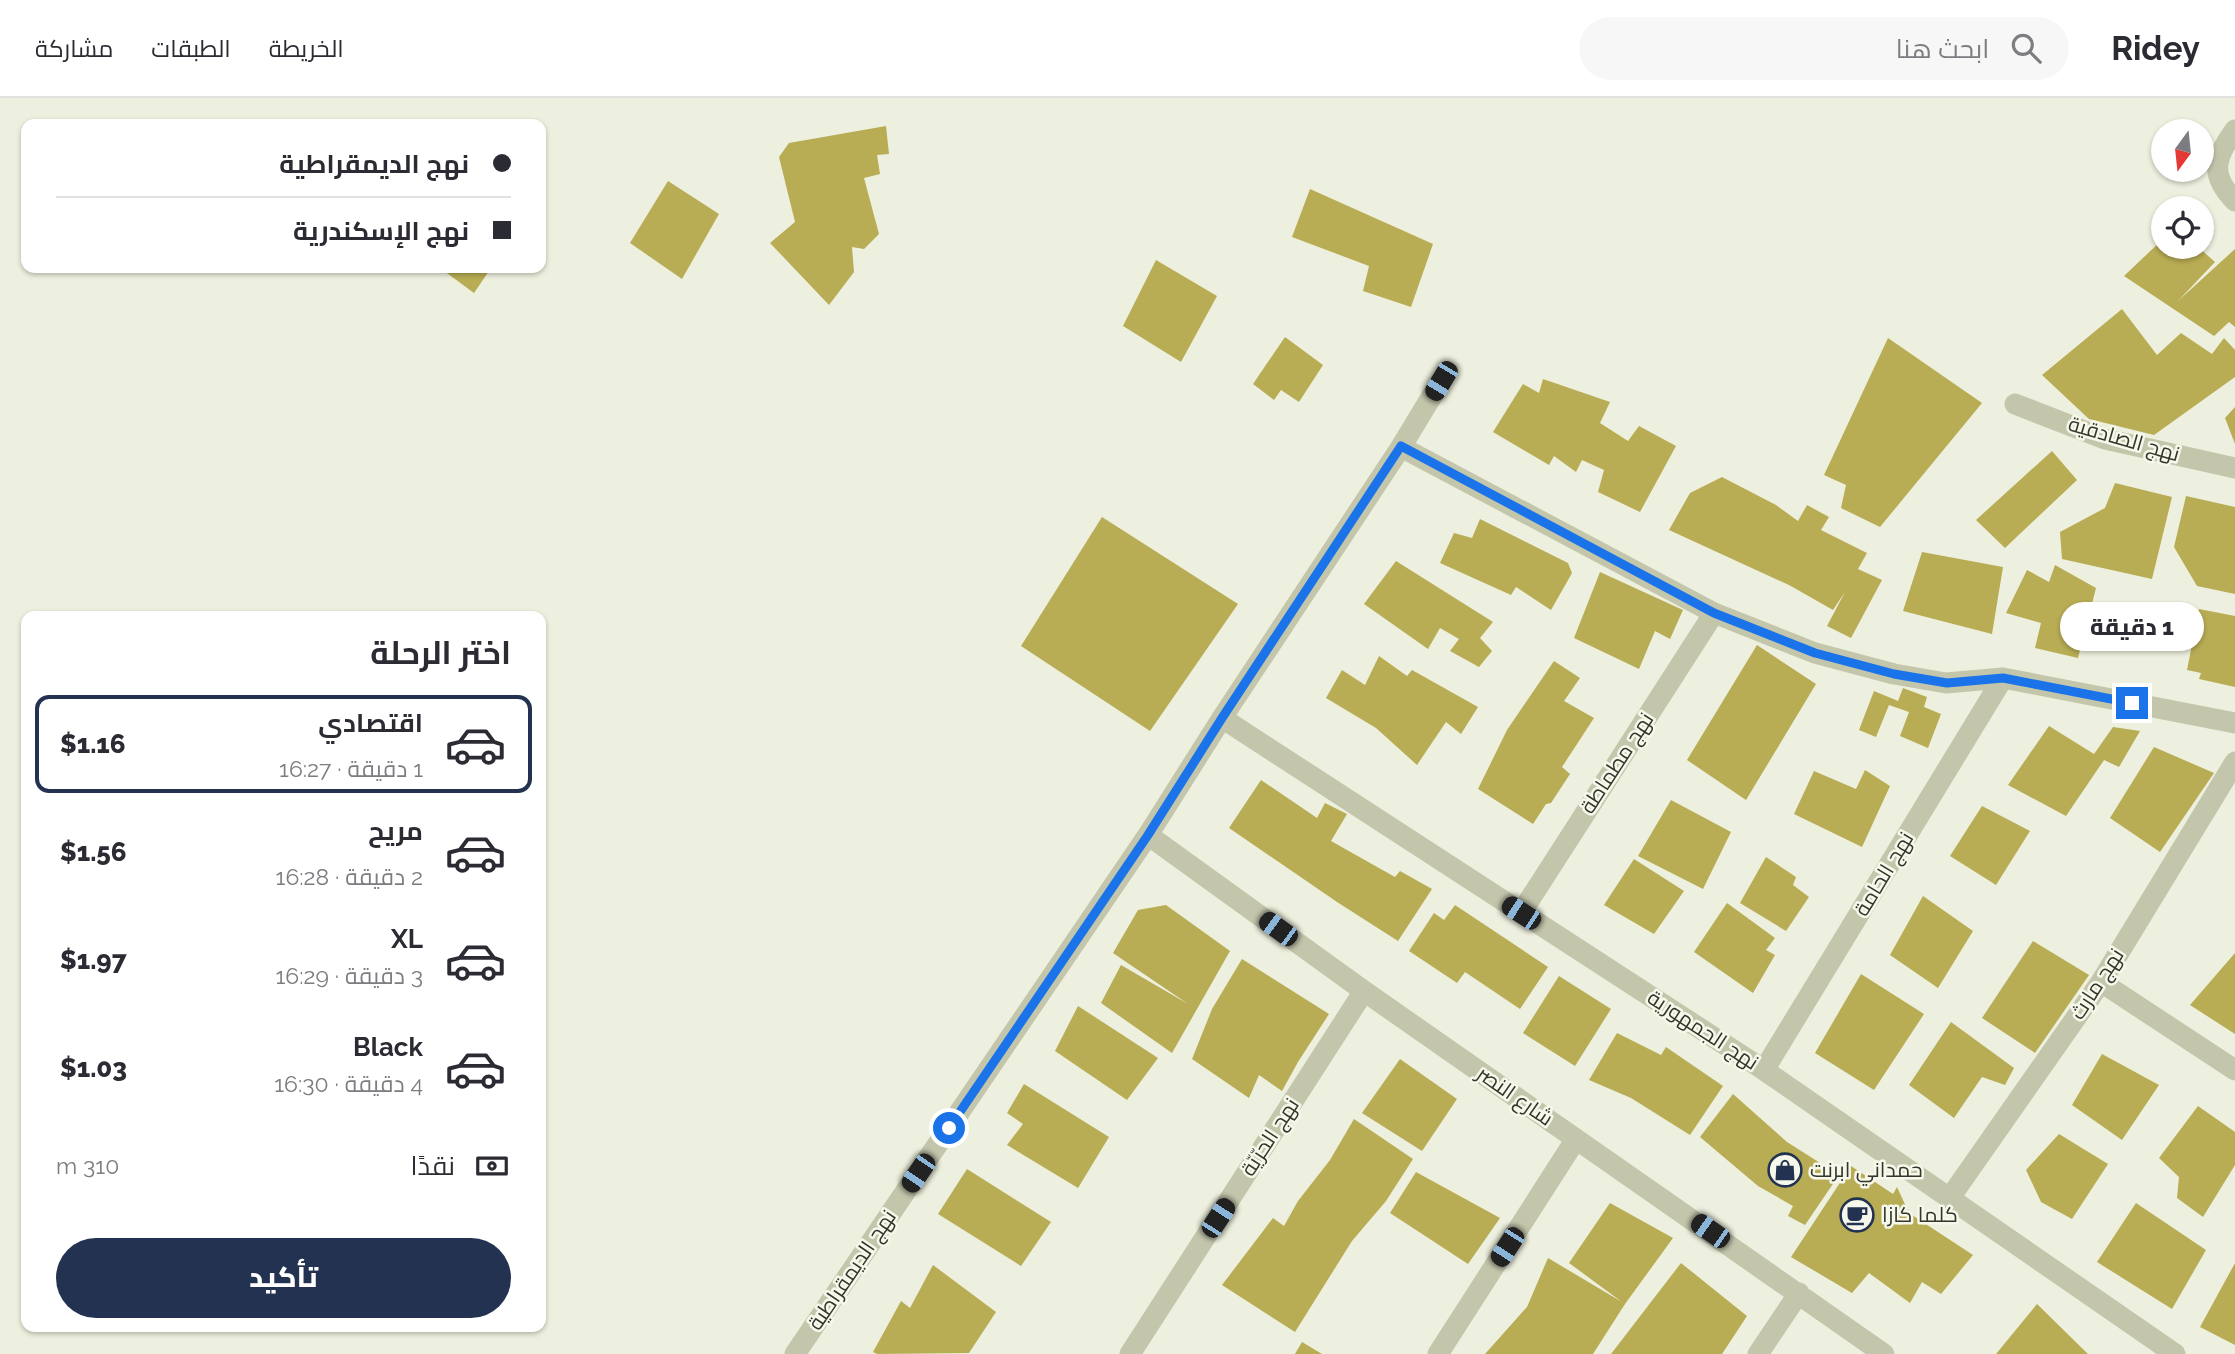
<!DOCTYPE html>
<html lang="ar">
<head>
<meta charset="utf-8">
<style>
  :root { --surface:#fff; --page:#f7f7f7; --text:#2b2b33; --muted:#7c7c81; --line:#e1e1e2; --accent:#243252 }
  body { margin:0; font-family:Raleway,Cairo,sans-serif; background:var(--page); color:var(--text); direction:rtl; height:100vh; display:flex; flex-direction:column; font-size:26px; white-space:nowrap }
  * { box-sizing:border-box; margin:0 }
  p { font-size:23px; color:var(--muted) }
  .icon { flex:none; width:38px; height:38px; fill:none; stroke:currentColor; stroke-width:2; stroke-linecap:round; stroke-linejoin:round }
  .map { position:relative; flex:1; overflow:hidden; direction:ltr }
  .details { position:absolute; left:21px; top:513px; width:525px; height:721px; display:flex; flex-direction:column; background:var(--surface); border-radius:14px; box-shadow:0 2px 5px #0004; direction:rtl }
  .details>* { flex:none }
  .top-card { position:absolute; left:21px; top:21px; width:525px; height:154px; border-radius:14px; box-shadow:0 2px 5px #0004; direction:rtl; display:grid; align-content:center; height:154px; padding:0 35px; background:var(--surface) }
  .needle { width:46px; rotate:195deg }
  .tools { position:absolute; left:2151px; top:21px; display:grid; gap:14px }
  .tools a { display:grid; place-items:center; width:63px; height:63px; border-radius:50%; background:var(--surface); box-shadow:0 2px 5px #0004; font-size:35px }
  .end { position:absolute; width:32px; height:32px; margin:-16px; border:9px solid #1a73e8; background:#fff; box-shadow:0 0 0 4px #fff }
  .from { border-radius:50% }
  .bubble { position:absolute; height:49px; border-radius:24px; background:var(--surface); box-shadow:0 2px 5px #0004; font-size:23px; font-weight:800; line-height:49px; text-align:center; direction:rtl }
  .car { position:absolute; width:21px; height:42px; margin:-21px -10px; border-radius:9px; box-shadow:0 0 5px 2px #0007; background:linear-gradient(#222 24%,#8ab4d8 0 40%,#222 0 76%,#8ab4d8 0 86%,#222 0) }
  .top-card b { display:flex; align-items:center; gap:24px; height:66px; font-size:26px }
  .top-card b+b { border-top:2px solid var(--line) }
  .top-card i { width:18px; height:18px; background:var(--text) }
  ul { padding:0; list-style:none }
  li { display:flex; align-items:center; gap:21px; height:98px; margin:0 14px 10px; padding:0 21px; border:4px solid transparent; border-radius:14px }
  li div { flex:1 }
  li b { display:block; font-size:26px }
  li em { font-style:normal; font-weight:800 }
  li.selected { border-color:var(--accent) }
  li>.icon { width:63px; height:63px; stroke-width:1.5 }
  h2 { padding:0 35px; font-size:32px; line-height:84px }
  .pay { display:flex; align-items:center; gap:18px; height:77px; padding:0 35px; font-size:26px }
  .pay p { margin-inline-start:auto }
  .button { display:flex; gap:14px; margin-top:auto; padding:14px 35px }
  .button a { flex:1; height:80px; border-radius:42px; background:var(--accent); color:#fff; font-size:28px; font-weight:800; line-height:80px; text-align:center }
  header { display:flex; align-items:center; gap:42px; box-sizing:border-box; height:98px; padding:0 35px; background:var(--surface); border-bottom:2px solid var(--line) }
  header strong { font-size:33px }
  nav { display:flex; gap:38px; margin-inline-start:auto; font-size:24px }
  .search { width:490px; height:63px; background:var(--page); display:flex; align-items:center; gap:18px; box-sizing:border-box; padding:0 24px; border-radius:38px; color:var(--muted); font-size:26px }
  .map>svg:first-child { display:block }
  .building { fill:#b8ac54 }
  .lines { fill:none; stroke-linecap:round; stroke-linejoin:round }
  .minor { stroke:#c4c6ac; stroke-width:21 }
  .route { stroke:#1a73e8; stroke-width:9 }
  .labels { text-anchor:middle; stroke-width:5; stroke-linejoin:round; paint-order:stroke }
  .street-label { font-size:21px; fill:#35352a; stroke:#f5f8ea }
  .poi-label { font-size:21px; fill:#35352a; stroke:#f5f8ea; text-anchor:start }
</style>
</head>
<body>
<header>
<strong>Ridey</strong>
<div class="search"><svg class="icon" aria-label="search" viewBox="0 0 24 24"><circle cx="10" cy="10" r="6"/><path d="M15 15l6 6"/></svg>ابحث هنا</div>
<nav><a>الخريطة</a><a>الطبقات</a><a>مشاركة</a></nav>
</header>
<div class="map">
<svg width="2235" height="1256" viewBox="0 0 2235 1256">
  <rect width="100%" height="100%" fill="#edf0de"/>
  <path class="building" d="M 886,28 L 889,56 L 877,57 L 880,76 L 864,80 L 879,136 L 864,151 L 852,149 L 854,174 L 829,207 L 770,145 L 795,124 L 779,59 L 789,45 Z
    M 668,83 L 719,116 L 682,181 L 630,145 Z
    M 1310,91 L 1433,146 L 1411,209 L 1363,193 L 1369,168 L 1292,139 Z
    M 2163,141 L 2163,149 L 2198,149 L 2215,164 L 2178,203 L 2235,151 L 2235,229 L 2229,224 L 2214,238 L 2124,178 Z
    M 1156,162 L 1217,198 L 1181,264 L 1123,228 Z
    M 440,170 L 491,170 L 474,195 Z
    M 2122,211 L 2157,257 L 2181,235 L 2212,256 L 2224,240 L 2235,252 L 2235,279 L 2154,337 L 2089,321 L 2042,277 Z
    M 1285,239 L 1323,267 L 1299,304 L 1281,292 L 1274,302 L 1253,286 Z
    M 1888,240 L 1982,305 L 1880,429 L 1841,410 L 1846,387 L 1824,377 Z
    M 1543,281 L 1610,304 L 1600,325 L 1628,343 L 1639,328 L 1676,348 L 1640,414 L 1598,394 L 1604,372 L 1582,362 L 1576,374 L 1554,358 L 1549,367 L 1493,334 L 1523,286 L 1539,295 Z
    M 2235,309 L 2235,346 L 2225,320 Z
    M 2052,353 L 2077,382 L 2005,450 L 1976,422 Z
    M 1722,379 L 1776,407 L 1798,423 L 1807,407 L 1829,419 L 1821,432 L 1867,455 L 1858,471 L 1882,482 L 1851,540 L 1827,528 L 1845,494 L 1833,512 L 1789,487 L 1669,432 L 1690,395 Z
    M 2115,385 L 2172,399 L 2152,481 L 2062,461 L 2060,434 L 2105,410 Z
    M 2186,398 L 2235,409 L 2235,496 L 2197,488 L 2174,449 Z
    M 1102,419 L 1238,506 L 1150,633 L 1021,548 Z
    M 1480,421 L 1568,465 L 1572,475 L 1551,512 L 1516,489 L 1511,497 L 1440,465 L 1454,435 L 1472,440 Z
    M 1922,454 L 2003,469 L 1992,536 L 1903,513 Z
    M 1396,463 L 1493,524 L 1480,540 L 1492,553 L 1479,569 L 1450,553 L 1459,541 L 1440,530 L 1428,551 L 1364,506 Z
    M 2055,467 L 2096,490 L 2078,560 L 2035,550 L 2041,525 L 2006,515 L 2027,472 L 2049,484 Z
    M 1600,474 L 1683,512 L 1670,541 L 1655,533 L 1639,571 L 1574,540 Z
    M 2199,511 L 2235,518 L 2235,589 L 2199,581 L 2201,575 L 2187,572 Z
    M 1757,547 L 1816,586 L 1746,702 L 1687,662 Z
    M 1379,558 L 1407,578 L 1412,572 L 1478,609 L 1461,636 L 1446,624 L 1417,667 L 1376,630 L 1326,600 L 1342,572 L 1365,587 Z
    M 1554,563 L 1580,580 L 1564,603 L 1594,620 L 1562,669 L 1570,676 L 1551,705 L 1546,706 L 1533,726 L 1478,691 L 1507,632 Z
    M 1903,590 L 1927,599 L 1924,609 L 1941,616 L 1928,650 L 1900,638 L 1909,614 L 1889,607 L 1876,639 L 1859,632 L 1874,593 L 1898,603 Z
    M 2049,628 L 2094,656 L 2113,629 L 2140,633 L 2119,669 L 2104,662 L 2066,718 L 2008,687 Z
    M 2154,649 L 2214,675 L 2160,754 L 2110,720 Z
    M 1865,672 L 1890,688 L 1862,749 L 1794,716 L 1814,673 L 1856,691 Z
    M 1261,682 L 1317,720 L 1325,705 L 1347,716 L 1331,743 L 1395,779 L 1400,773 L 1432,791 L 1398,843 L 1337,804 L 1229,730 Z
    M 1671,702 L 1731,734 L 1703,791 L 1638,758 Z
    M 1982,708 L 2030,733 L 1996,787 L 1950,758 Z
    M 1766,759 L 1796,779 L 1793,787 L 1809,799 L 1786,833 L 1740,805 Z
    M 1634,761 L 1684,793 L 1654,836 L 1604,807 Z
    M 1923,798 L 1973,833 L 1938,890 L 1890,857 Z
    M 1727,805 L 1775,840 L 1766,852 L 1775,857 L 1753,895 L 1694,854 Z
    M 1166,807 L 1230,853 L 1172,955 L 1101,905 L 1121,867 L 1188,906 L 1113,855 L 1138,812 Z
    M 1455,807 L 1548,869 L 1520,911 L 1465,874 L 1457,885 L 1409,853 L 1434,815 L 1444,822 Z
    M 2033,843 L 2089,877 L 2035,955 L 1982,920 Z
    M 2235,855 L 2235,936 L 2190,907 Z
    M 1242,861 L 1329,916 L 1298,964 L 1282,993 L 1259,977 L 1249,1000 L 1192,961 L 1212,911 Z
    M 1861,876 L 1924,916 L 1874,992 L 1815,955 Z
    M 1559,878 L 1611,911 L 1575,968 L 1523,935 Z
    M 1078,908 L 1158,960 L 1127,1002 L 1055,953 Z
    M 1951,924 L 2014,970 L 2005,987 L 1982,979 L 1954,1020 L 1909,987 Z
    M 1617,935 L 1661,957 L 1666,949 L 1723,988 L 1690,1037 L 1631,1000 L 1589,982 Z
    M 2102,956 L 2159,987 L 2122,1042 L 2072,1007 Z
    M 1400,961 L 1457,1001 L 1422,1053 L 1362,1015 Z
    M 1024,986 L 1109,1039 L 1078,1090 L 1007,1047 L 1023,1026 L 1007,1015 Z
    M 1733,996 L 1787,1044 L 1839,1077 L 1805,1127 L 1788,1118 L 1793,1108 L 1758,1088 L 1700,1039 Z
    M 2198,1008 L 2235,1034 L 2235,1067 L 2203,1119 L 2177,1100 L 2179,1079 L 2159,1060 Z
    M 1354,1021 L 1413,1061 L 1386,1103 L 1352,1143 L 1295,1234 L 1222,1187 L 1273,1120 L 1284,1128 L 1298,1103 L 1330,1062 Z
    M 2059,1036 L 2108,1066 L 2072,1121 L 2041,1104 L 2026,1072 Z
    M 1851,1068 L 1893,1096 L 1897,1089 L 1909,1115 L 1973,1157 L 1941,1196 L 1922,1184 L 1910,1205 L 1869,1175 L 1852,1195 L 1791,1159 Z
    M 967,1071 L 1051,1124 L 1021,1168 L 938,1116 Z
    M 1416,1074 L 1500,1120 L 1468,1166 L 1390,1115 Z
    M 1610,1105 L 1673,1140 L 1625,1206 L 1593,1256 L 1485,1256 L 1527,1209 L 1548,1160 L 1622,1204 L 1569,1165 Z
    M 2136,1105 L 2206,1152 L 2172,1211 L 2097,1164 Z
    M 1681,1165 L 1747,1218 L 1722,1256 L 1611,1256 Z
    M 2235,1165 L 2235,1247 L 2200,1229 Z
    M 933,1167 L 996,1214 L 969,1255 L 877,1256 L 873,1254 L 901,1203 L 910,1210 Z
    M 2037,1206 L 2088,1256 L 1996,1256 Z
    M 1302,1244 L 1322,1256 L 1295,1256 Z"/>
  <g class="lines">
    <path class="minor" d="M 2235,32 C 2215,59 2209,77 2235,103
      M 2015,306 L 2105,341 L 2235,370
      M 1401,349 L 1714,515 L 1815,555 L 1894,576 L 1946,585 L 2003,580 L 2235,625
      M 1222,620 L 1764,972 L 2175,1256
      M 1148,737 L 1364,893 L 1884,1256
      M 1521,815 L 1714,515
      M 2101,884 L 2235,972
      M 1764,972 L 2003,580
      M 1949,1101 L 2101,884 L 2235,664
      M 795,1256 L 1148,737 L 1222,620 L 1401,349 L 1441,283
      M 1130,1256 L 1364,893
      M 1438,1256 L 1576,1041
      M 1758,1256 L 1799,1195"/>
  </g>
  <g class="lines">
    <path class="route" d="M 949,1030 L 1148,737 L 1222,620 L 1401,348 L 1714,515 L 1815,555 L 1894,576 L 1947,585 L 2003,580 L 2132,605"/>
  </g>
  <defs>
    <symbol id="shop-ring" viewBox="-11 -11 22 22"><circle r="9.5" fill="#f5f8ea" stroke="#243252" stroke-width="1.5"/><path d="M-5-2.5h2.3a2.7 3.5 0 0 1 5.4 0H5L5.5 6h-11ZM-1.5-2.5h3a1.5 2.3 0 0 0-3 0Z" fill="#243252"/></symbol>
    <symbol id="cafe-ring" viewBox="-11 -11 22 22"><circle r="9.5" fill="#f5f8ea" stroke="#243252" stroke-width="1.5"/><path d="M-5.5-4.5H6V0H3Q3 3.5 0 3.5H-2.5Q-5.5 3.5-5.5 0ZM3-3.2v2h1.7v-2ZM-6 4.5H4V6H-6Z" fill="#243252"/></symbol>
  </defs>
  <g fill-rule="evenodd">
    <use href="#shop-ring" x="1766" y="1053" width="38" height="38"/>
    <use href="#cafe-ring" x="1838" y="1098" width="38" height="38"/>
  </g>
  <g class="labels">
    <g class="street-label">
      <text transform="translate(2124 341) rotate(16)" y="7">نهج الصادقية</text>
      <text transform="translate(1617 665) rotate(-57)" y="7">نهج مطماطة</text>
      <text transform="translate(1884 776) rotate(-59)" y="7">نهج الحامة</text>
      <text transform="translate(2097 886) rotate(-57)" y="7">نهج مارث</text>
      <text transform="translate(1703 932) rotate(33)" y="7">نهج الجمهورية</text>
      <text transform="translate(1515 998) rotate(35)" y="7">شارع النصر</text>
      <text transform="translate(1270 1039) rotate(-57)" y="7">نهج الحرّيّة</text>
      <text transform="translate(852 1172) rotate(-56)" y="7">نهج الديمقراطية</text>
    </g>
    <g class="poi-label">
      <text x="1810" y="1079">حمداني ابرنت</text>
      <text x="1882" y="1124">كلما كازا</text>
    </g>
  </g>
</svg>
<div class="tools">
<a><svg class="needle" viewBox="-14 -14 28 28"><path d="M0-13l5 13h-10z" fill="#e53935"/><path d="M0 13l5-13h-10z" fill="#7c7c81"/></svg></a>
<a><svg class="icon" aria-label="locate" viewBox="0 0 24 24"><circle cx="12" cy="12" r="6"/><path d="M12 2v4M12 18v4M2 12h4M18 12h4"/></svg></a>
</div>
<i class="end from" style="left:949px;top:1030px"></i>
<i class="end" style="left:2132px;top:605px"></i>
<div class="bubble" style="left:2060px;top:504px;width:144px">1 دقيقة</div>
<i class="car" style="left:1441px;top:283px;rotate:211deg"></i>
<i class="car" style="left:1521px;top:815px;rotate:303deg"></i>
<i class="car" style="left:1278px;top:831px;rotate:306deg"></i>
<i class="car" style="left:918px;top:1075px;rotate:214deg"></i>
<i class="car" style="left:1218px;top:1120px;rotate:33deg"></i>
<i class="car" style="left:1710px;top:1133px;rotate:305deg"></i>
<i class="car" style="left:1507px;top:1149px;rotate:213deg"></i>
<div class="top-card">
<b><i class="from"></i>نهج الديمقراطية</b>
<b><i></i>نهج الإسكندرية</b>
</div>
<section class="details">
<h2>اختر الرحلة</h2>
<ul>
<li class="selected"><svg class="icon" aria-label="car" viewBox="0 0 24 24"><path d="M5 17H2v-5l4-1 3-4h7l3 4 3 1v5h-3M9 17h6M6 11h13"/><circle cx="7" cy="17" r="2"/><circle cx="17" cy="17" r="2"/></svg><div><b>اقتصادي</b><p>1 دقيقة · 16:27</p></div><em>$1.16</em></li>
<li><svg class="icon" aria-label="car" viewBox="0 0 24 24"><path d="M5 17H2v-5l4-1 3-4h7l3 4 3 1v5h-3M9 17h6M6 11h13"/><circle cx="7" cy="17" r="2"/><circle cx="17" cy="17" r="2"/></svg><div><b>مريح</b><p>2 دقيقة · 16:28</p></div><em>$1.56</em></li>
<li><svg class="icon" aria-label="car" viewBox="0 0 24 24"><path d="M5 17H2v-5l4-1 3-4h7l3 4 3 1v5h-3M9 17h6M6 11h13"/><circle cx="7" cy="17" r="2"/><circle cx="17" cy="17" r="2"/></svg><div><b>XL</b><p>3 دقيقة · 16:29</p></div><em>$1.97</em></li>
<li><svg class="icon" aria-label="car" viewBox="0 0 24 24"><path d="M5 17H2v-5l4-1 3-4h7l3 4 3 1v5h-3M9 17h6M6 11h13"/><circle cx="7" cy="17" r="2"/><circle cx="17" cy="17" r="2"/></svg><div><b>Black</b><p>4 دقيقة · 16:30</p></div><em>$1.03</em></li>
</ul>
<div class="pay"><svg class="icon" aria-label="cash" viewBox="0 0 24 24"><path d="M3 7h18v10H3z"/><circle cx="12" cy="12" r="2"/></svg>نقدًا<p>310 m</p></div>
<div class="button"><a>تأكيد</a></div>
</section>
</div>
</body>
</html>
